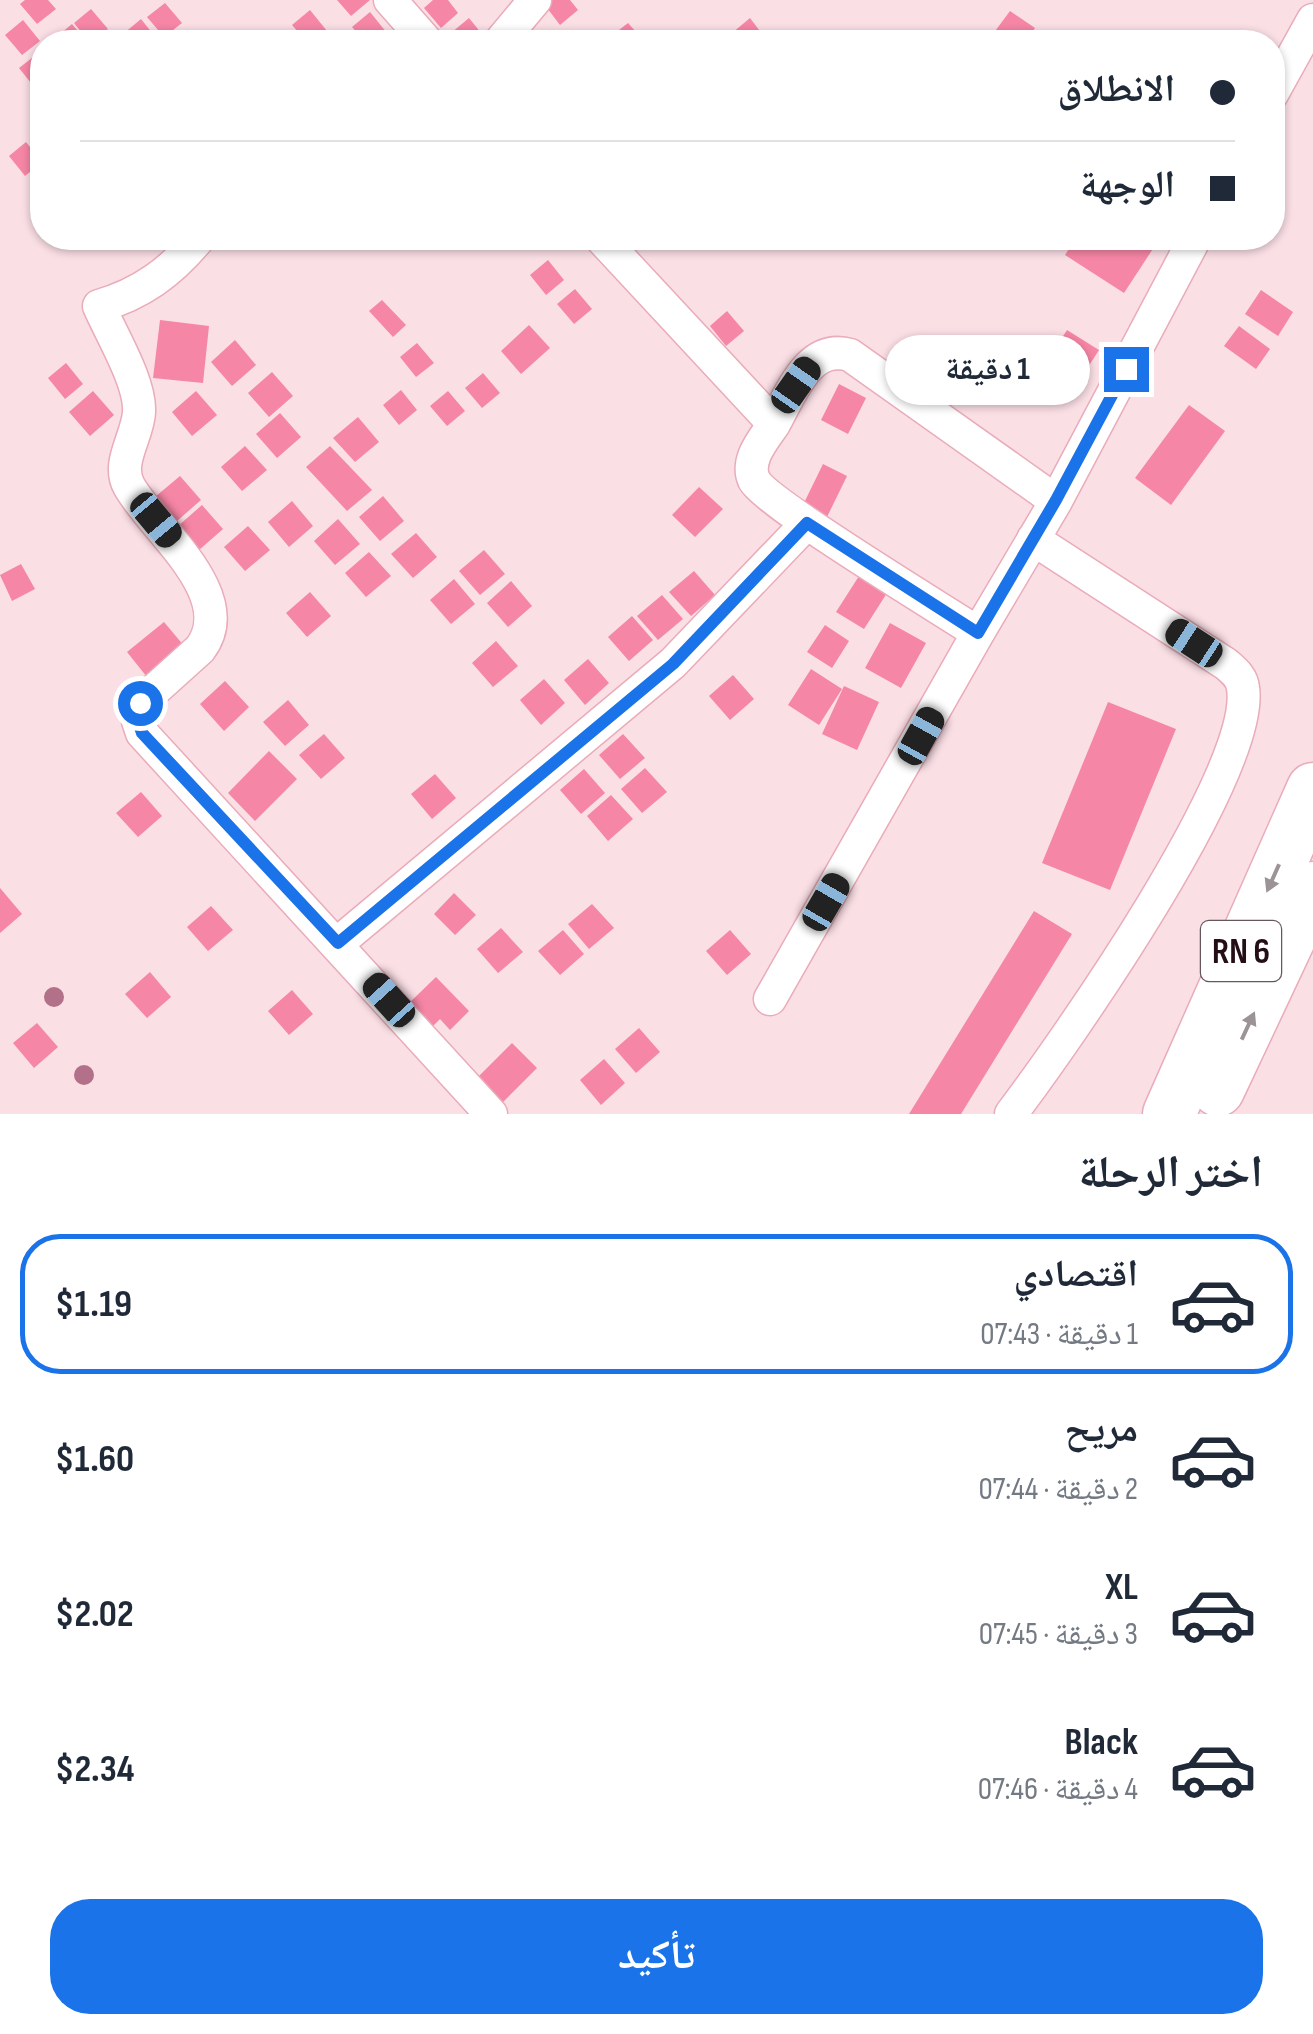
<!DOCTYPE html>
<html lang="ar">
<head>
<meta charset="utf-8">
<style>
  :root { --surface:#fff; --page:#f6f6f7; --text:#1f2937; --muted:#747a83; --line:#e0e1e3; --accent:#1a73e8 }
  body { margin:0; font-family:"Sofia Sans Condensed","Noto Naskh Arabic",sans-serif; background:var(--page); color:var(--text); direction:rtl; height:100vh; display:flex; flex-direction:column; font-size:38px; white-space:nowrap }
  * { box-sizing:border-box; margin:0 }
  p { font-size:32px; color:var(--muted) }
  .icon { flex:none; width:55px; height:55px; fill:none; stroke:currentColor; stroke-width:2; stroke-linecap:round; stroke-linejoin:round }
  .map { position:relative; height:1114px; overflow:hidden; direction:ltr }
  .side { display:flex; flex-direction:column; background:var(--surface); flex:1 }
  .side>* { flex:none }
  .top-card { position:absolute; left:30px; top:30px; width:1255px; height:220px; border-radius:40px; box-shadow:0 2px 8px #0004; direction:rtl; display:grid; align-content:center; height:220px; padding:0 50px; background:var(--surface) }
  .end { position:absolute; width:45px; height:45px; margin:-22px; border:12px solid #1a73e8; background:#fff; box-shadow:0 0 0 5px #fff }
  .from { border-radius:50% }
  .bubble { position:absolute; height:70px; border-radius:35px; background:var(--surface); box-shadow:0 2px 8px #0004; font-size:32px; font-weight:700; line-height:70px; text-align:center; direction:rtl }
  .car { position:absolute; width:30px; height:60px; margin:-30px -15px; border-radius:12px; box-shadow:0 0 8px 2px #0007; background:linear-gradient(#222 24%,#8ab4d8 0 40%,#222 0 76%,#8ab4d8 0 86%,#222 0) }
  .top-card b { display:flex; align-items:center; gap:35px; height:95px; font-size:38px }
  .top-card b+b { border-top:2px solid var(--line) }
  .top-card i { width:25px; height:25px; background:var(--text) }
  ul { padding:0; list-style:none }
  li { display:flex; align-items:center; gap:30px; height:140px; margin:0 20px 15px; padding:0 30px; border:5px solid transparent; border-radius:40px }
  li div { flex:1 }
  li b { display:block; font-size:38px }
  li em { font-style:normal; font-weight:700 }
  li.selected { border-color:var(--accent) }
  li>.icon { width:90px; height:90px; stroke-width:1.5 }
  h2 { padding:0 50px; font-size:45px; line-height:120px }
  .button { display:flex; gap:20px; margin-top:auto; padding:20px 50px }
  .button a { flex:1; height:115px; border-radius:40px; background:var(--accent); color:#fff; font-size:40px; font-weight:700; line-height:115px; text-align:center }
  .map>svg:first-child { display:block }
  .building { fill:#f686a5 }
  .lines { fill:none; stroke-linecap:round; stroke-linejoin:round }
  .street-casing { stroke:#eaabba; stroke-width:35 }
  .primary-casing { stroke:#eaabba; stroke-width:55 }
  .street { stroke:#fff; stroke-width:32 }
  .primary { stroke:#fff; stroke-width:52 }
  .tree { fill:#b37089 }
  .oneway { fill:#9c9396 }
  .route { stroke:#1a73e8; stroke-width:12 }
  .labels { text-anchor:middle; stroke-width:10; stroke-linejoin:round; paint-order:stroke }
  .shield { fill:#fff; stroke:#66575b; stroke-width:2.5 }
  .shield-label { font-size:35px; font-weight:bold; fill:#240f15 }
</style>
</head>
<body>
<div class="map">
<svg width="1313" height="1114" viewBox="0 0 1313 1114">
  <rect width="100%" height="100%" fill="#fadfe5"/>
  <path class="building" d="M 25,0 L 48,0 L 56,9 L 37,24 L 20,4 Z
    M 337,0 L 370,0 L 351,16 Z
    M 433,0 L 448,0 L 458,13 L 441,28 L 424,8 Z
    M 549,0 L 570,0 L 578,10 L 560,25 L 544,4 Z
    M 165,3 L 182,23 L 164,37 L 147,17 Z
    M 91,9 L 108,29 L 89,42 L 74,23 Z
    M 310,10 L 327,31 L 307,42 L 292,25 Z
    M 1010,11 L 1035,28 L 1025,42 L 987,42 Z
    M 370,12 L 387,33 L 375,42 L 365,42 L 352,27 Z
    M 469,18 L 486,39 L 481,42 L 459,42 L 451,33 Z
    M 750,18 L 766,39 L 762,42 L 739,42 L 732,33 Z
    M 141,19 L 157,39 L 154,42 L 130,42 L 123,34 Z
    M 23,20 L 40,41 L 22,55 L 5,35 Z
    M 628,23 L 645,42 L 614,42 L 610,37 Z
    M 72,24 L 87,42 L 57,42 L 54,39 Z
    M 37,54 L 42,61 L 42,82 L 35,88 L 19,68 Z
    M 26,142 L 42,162 L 25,176 L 9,156 Z
    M 1076,238 L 1160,238 L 1124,293 L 1065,255 Z
    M 548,260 L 564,280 L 546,295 L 530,275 Z
    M 575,289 L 592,309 L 574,324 L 557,304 Z
    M 1261,290 L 1293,312 L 1278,336 L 1245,314 Z
    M 382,300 L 406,325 L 393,337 L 369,311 Z
    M 727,311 L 744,331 L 726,346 L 710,326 Z
    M 160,320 L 209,326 L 203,383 L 153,378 Z
    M 529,325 L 550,348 L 521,374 L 501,351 Z
    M 1239,326 L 1270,349 L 1256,369 L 1224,346 Z
    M 1067,330 L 1099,350 L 1079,381 L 1047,361 Z
    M 235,340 L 256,365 L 232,386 L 211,362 Z
    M 417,343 L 434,363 L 416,377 L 400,357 Z
    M 66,363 L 83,384 L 65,399 L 48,378 Z
    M 272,372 L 293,396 L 269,417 L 248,393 Z
    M 483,373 L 500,393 L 482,408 L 465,388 Z
    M 839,384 L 866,398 L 848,434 L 821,420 Z
    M 401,390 L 417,410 L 399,425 L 383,405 Z
    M 93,391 L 114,415 L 90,436 L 69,412 Z
    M 196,391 L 217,415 L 192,436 L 172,412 Z
    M 448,391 L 465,411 L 447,426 L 430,406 Z
    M 1189,405 L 1225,431 L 1171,505 L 1135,478 Z
    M 280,413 L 301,437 L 277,458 L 256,434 Z
    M 358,417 L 379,442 L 355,462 L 333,438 Z
    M 245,446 L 267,470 L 242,491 L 221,467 Z
    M 330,446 L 372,490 L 347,511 L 306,467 Z
    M 823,464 L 847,476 L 827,517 L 803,505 Z
    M 180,476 L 201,500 L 177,521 L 155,497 Z
    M 699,487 L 723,509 L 695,537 L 672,515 Z
    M 383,496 L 404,521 L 380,541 L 359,517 Z
    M 292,501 L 313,526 L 289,547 L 268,522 Z
    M 202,505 L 223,529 L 199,550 L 178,526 Z
    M 338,519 L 360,544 L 335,565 L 314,541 Z
    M 248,526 L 270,550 L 245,571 L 224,547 Z
    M 416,533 L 437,557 L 413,578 L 391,554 Z
    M 484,550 L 505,574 L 480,595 L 459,571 Z
    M 369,552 L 391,576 L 366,597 L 345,573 Z
    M 21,564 L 35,589 L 12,601 L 0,575 Z
    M 694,571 L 715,595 L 691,616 L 669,592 Z
    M 859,576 L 887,593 L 864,629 L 836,612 Z
    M 454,579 L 475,604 L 451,624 L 430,600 Z
    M 511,581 L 532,606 L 508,627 L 487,603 Z
    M 310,592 L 331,616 L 307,637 L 286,613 Z
    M 662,595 L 683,619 L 658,640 L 637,616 Z
    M 632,616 L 653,640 L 629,661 L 608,637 Z
    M 164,622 L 185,647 L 147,677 L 127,652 Z
    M 890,623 L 926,643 L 901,688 L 865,668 Z
    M 825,625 L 849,641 L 832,668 L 807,652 Z
    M 496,641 L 518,666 L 493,687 L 472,663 Z
    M 588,659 L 609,683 L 585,705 L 564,680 Z
    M 811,669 L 842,689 L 819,725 L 788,705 Z
    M 733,675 L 754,699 L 730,720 L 709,696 Z
    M 544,679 L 565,703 L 541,725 L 520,700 Z
    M 225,681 L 249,707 L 224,731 L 200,704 Z
    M 844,686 L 879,702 L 857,750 L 822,734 Z
    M 288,700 L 309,725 L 285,746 L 263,722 Z
    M 1108,702 L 1176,729 L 1110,890 L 1042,863 Z
    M 324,734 L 345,758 L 321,779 L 299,755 Z
    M 623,734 L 645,758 L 620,779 L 599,755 Z
    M 269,751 L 297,779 L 255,821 L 228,793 Z
    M 645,768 L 667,792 L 642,813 L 621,789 Z
    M 584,769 L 605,793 L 581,814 L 560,790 Z
    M 435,774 L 456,798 L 432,819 L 411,794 Z
    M 141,792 L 162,816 L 138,837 L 116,813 Z
    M 611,795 L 633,819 L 608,841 L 587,816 Z
    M 0,888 L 22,914 L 0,933 Z
    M 454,893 L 476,915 L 455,935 L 434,914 Z
    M 592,904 L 614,928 L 589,949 L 568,924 Z
    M 211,906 L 233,930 L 208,951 L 187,927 Z
    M 1034,911 L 1072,934 L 961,1114 L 909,1114 Z
    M 501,928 L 523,952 L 498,973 L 477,949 Z
    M 563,930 L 584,954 L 560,975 L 538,951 Z
    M 730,930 L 751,954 L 727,975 L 706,951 Z
    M 150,972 L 171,997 L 147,1018 L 125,994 Z
    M 436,977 L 469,1011 L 450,1030 L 440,1019 L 428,1031 L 405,1007 Z
    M 292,990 L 313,1014 L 289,1035 L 268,1011 Z
    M 37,1023 L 58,1047 L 34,1068 L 13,1043 Z
    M 639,1028 L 660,1052 L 636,1073 L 615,1049 Z
    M 512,1043 L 537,1068 L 503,1102 L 478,1077 Z
    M 604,1059 L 625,1083 L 601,1105 L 580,1080 Z"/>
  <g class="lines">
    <defs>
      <path id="street" d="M 390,0 L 427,42
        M 500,42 L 535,0
        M 1272,94 L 1313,20
        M 199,238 C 171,272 141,294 99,306 C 111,334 141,383 139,412 C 138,436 116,463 129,486 C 152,528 241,595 200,649 L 140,703 L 138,721 L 142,733 L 491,1114
        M 601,238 L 774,424 C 791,394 808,343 850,355 L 1056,501
        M 774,424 C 764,439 745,460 754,480 C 766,503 943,610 978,633 L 1056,501 L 1195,238
        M 338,943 L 673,663 L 807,523
        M 770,999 L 978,633
        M 1011,1114 C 1066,1041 1256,771 1243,688 C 1242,677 1234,671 1226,664 L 1033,539"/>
      <path id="primary" d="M 1218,1090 L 1313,888
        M 1169,1114 L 1313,789"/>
    </defs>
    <use href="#street" class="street-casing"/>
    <use href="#primary" class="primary-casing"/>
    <use href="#street" class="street"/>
    <use href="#primary" class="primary"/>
  </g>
  <g class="tree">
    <circle cx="54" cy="997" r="10"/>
    <circle cx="84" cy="1075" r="10"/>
  </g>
  <defs><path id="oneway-solid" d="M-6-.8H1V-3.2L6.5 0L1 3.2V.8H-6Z" transform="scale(2.5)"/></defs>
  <g class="oneway">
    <use href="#oneway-solid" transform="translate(1273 878) rotate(114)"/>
    <use href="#oneway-solid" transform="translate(1248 1026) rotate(-65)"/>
  </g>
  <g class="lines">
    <path class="route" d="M 140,703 L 138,721 L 142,733 L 338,943 L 673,664 L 807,523 L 978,633 L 1056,500 L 1126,369"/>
  </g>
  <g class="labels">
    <rect class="shield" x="1201" y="921" width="80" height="60" rx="8"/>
    <g class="shield-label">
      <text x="1241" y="963">RN 6</text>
    </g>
  </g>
</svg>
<i class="end from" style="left:140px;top:703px"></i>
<i class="end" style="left:1126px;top:369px"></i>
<div class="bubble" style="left:885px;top:335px;width:205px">1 دقيقة</div>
<i class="car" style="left:796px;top:385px;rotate:35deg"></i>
<i class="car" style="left:156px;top:520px;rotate:140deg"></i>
<i class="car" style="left:1194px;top:643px;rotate:303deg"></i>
<i class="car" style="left:921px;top:736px;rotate:29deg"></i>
<i class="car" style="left:826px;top:902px;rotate:30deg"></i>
<i class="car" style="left:389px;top:1000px;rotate:318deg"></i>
<div class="top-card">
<b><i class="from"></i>الانطلاق</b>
<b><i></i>الوجهة</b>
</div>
</div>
<section class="side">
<h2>اختر الرحلة</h2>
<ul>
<li class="selected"><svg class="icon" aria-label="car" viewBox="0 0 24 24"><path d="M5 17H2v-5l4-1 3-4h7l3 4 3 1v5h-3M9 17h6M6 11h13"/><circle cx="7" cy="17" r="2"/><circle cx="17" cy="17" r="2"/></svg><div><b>اقتصادي</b><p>1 دقيقة · 07:43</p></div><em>$1.19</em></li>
<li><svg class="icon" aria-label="car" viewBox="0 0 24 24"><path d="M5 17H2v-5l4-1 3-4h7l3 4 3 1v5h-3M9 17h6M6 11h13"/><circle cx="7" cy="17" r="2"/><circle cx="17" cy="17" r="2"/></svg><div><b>مريح</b><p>2 دقيقة · 07:44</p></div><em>$1.60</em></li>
<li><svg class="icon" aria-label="car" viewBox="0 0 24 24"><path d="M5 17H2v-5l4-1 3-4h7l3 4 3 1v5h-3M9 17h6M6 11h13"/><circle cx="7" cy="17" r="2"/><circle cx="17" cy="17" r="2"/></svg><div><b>XL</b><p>3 دقيقة · 07:45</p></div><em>$2.02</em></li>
<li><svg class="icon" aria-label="car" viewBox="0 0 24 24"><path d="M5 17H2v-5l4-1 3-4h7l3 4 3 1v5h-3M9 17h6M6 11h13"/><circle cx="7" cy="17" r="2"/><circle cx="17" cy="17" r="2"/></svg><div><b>Black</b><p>4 دقيقة · 07:46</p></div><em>$2.34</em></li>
</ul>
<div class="button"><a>تأكيد</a></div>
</section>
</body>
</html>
